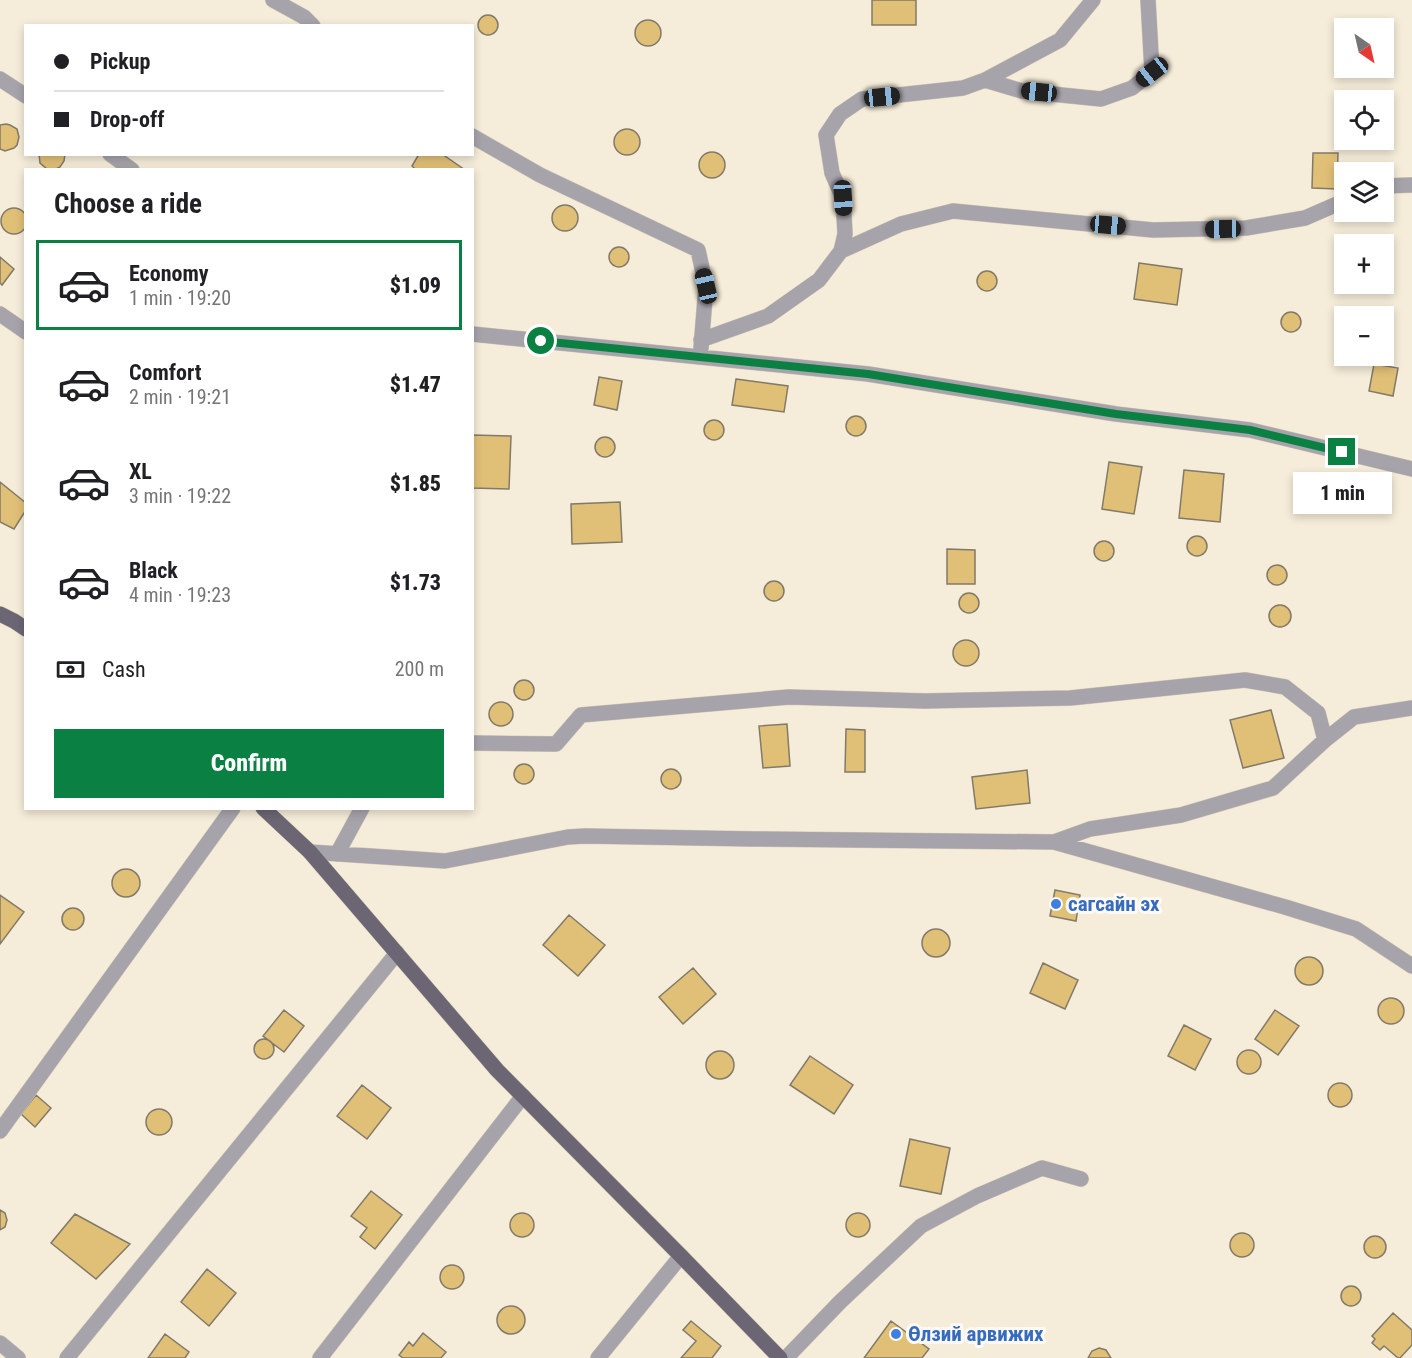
<!DOCTYPE html>
<html lang="en">
<head>
<meta charset="utf-8">
<style>
  :root { --surface:#fff; --page:#f6f6f6; --text:#202124; --muted:#757577; --line:#e0e0e0; --accent:#0b8043 }
  body { margin:0; font-family:"Roboto Condensed",sans-serif; background:var(--page); color:var(--text); height:100vh; display:flex; flex-direction:column; font-size:22px; white-space:nowrap }
  * { box-sizing:border-box; margin:0 }
  p { font-size:20px; color:var(--muted) }
  .icon { flex:none; width:33px; height:33px; fill:none; stroke:currentColor; stroke-width:2; stroke-linecap:round; stroke-linejoin:round }
  .map { position:relative; flex:1; overflow:hidden }
  .drawer { position:absolute; left:24px; top:168px; width:450px; height:642px; display:flex; flex-direction:column; background:var(--surface); border-radius:0px; box-shadow:0 3px 9px #0003 }
  .drawer>* { flex:none }
  .banner { position:absolute; left:24px; top:24px; width:450px; height:132px; border-radius:0px; box-shadow:0 3px 9px #0003; display:grid; align-content:center; height:132px; padding:0 30px; background:var(--surface) }
  .needle { width:39px; rotate:146deg }
  .controls { position:absolute; left:1334px; top:18px; display:grid; gap:12px }
  .controls a { display:grid; place-items:center; width:60px; height:60px; border-radius:0px; background:var(--surface); box-shadow:0 3px 9px #0003; font-size:30px }
  .end { position:absolute; width:27px; height:27px; margin:-14px; border:8px solid #0b8043; background:#fff; box-shadow:0 0 0 3px #fff }
  .from { border-radius:50% }
  .bubble { position:absolute; height:42px; border-radius:0px; background:var(--surface); box-shadow:0 3px 9px #0003; font-size:20px; font-weight:800; line-height:42px; text-align:center }
  .car { position:absolute; width:18px; height:36px; margin:-18px -9px; border-radius:8px; box-shadow:0 0 4px 2px #0007; background:linear-gradient(#222 24%,#8ab4d8 0 40%,#222 0 76%,#8ab4d8 0 86%,#222 0) }
  .banner b { display:flex; align-items:center; gap:21px; height:57px; font-size:22px }
  .banner b+b { border-top:2px solid var(--line) }
  .banner i { width:15px; height:15px; background:var(--text) }
  ul { padding:0; list-style:none }
  li { display:flex; align-items:center; gap:18px; height:90px; margin:0 12px 9px; padding:0 18px; border:3px solid transparent; border-radius:0px }
  li div { flex:1 }
  li b { display:block; font-size:22px }
  li em { font-style:normal; font-weight:800 }
  li.on { border-color:var(--accent) }
  li>.icon { width:54px; height:54px; stroke-width:1.5 }
  h2 { padding:0 30px; font-size:27px; line-height:72px }
  .pay { display:flex; align-items:center; gap:15px; height:66px; padding:0 30px; font-size:22px }
  .pay p { margin-inline-start:auto }
  .action { display:flex; gap:12px; margin-top:auto; padding:12px 30px }
  .action a { flex:1; height:69px; border-radius:0px; background:var(--accent); color:#fff; font-size:24px; font-weight:800; line-height:69px; text-align:center }
  .map>svg:first-child { display:block }
  .building { fill:#e0bf77; stroke:#827a69; stroke-width:1.5 }
  .lines { fill:none; stroke-linecap:round; stroke-linejoin:round }
  .minor-casing { stroke:#d0c8b7; stroke-width:16 }
  .major-casing { stroke:#d0c8b7; stroke-width:16 }
  .minor { stroke:#a6a3ab; stroke-width:15 }
  .major { stroke:#6c6674; stroke-width:15 }
  .route { stroke:#0b8043; stroke-width:8 }
  .shop-dot { fill:#3f7fe0; stroke:#fefaf3; stroke-width:2 }
  .labels { text-anchor:middle; stroke-width:6; stroke-linejoin:round; paint-order:stroke }
  .shop-label { font-size:21px; font-weight:bold; fill:#366cbe; stroke:#fefaf3; text-anchor:start }
</style>
</head>
<body>
<div class="map">
<svg width="1412" height="1358" viewBox="0 0 1412 1358">
  <rect width="100%" height="100%" fill="#f5ecd9"/>
  <path class="building" d="M 872,0 L 916,0 L 916,25 L 872,25 Z
    M478 25a10 10 0 1 1 20 0a10 10 0 1 1-20 0Z
    M635 33a13 13 0 1 1 26 0a13 13 0 1 1-26 0Z
    M 6,124 L 10,125 L 17,129 L 19,137 L 17,145 L 14,148 L 5,151 L 0,149 L 0,125 Z
    M614 142a13 13 0 1 1 26 0a13 13 0 1 1-26 0Z
    M699 165a13 13 0 1 1 26 0a13 13 0 1 1-26 0Z
    M 1313,153 L 1338,153 L 1337,189 L 1312,188 Z
    M 39,154 L 65,154 L 64,161 L 60,167 L 56,169 L 47,169 L 40,163 Z
    M 419,154 L 442,154 L 465,170 L 416,170 L 412,166 Z
    M552 218a13 13 0 1 1 26 0a13 13 0 1 1-26 0Z
    M1 221a13 13 0 1 1 26 0a13 13 0 1 1-26 0Z
    M609 257a10 10 0 1 1 20 0a10 10 0 1 1-20 0Z
    M 0,257 L 14,269 L 2,285 L 0,283 Z
    M 1139,263 L 1182,269 L 1177,305 L 1134,299 Z
    M977 281a10 10 0 1 1 20 0a10 10 0 1 1-20 0Z
    M1281 322a10 10 0 1 1 20 0a10 10 0 1 1-20 0Z
    M 1374,364 L 1398,368 L 1393,396 L 1369,391 Z
    M 599,377 L 622,381 L 617,410 L 594,405 Z
    M 736,379 L 788,386 L 784,412 L 732,405 Z
    M846 426a10 10 0 1 1 20 0a10 10 0 1 1-20 0Z
    M704 430a10 10 0 1 1 20 0a10 10 0 1 1-20 0Z
    M 472,435 L 511,436 L 509,489 L 472,488 Z
    M595 447a10 10 0 1 1 20 0a10 10 0 1 1-20 0Z
    M 1109,462 L 1142,467 L 1134,514 L 1102,509 Z
    M 1184,470 L 1224,474 L 1220,522 L 1179,518 Z
    M 0,482 L 26,503 L 26,510 L 14,529 L 0,522 Z
    M 620,502 L 622,542 L 572,544 L 571,504 Z
    M1187 546a10 10 0 1 1 20 0a10 10 0 1 1-20 0Z
    M1094 551a10 10 0 1 1 20 0a10 10 0 1 1-20 0Z
    M 947,549 L 975,550 L 975,584 L 947,584 Z
    M1267 575a10 10 0 1 1 20 0a10 10 0 1 1-20 0Z
    M764 591a10 10 0 1 1 20 0a10 10 0 1 1-20 0Z
    M959 603a10 10 0 1 1 20 0a10 10 0 1 1-20 0Z
    M1269 616a11 11 0 1 1 22 0a11 11 0 1 1-22 0Z
    M953 653a13 13 0 1 1 26 0a13 13 0 1 1-26 0Z
    M514 690a10 10 0 1 1 20 0a10 10 0 1 1-20 0Z
    M489 714a12 12 0 1 1 24 0a12 12 0 1 1-24 0Z
    M 1271,710 L 1284,758 L 1243,768 L 1230,720 Z
    M 787,724 L 790,766 L 763,768 L 759,726 Z
    M 846,729 L 865,730 L 865,772 L 845,772 Z
    M514 774a10 10 0 1 1 20 0a10 10 0 1 1-20 0Z
    M661 779a10 10 0 1 1 20 0a10 10 0 1 1-20 0Z
    M 1027,770 L 1030,803 L 976,809 L 972,777 Z
    M112 883a14 14 0 1 1 28 0a14 14 0 1 1-28 0Z
    M 1055,890 L 1080,895 L 1076,921 L 1050,916 Z
    M 0,895 L 24,912 L 0,944 Z
    M62 919a11 11 0 1 1 22 0a11 11 0 1 1-22 0Z
    M 569,915 L 605,945 L 578,976 L 543,945 Z
    M922 943a14 14 0 1 1 28 0a14 14 0 1 1-28 0Z
    M1295 971a14 14 0 1 1 28 0a14 14 0 1 1-28 0Z
    M 1043,963 L 1078,980 L 1065,1009 L 1030,993 Z
    M 693,968 L 716,994 L 683,1024 L 659,997 Z
    M1378 1011a13 13 0 1 1 26 0a13 13 0 1 1-26 0Z
    M 284,1010 L 304,1026 L 284,1052 L 263,1036 Z
    M 1275,1010 L 1299,1026 L 1278,1055 L 1255,1039 Z
    M 1184,1025 L 1211,1039 L 1195,1070 L 1168,1056 Z
    M254 1049a10 10 0 1 1 20 0a10 10 0 1 1-20 0Z
    M1237 1062a12 12 0 1 1 24 0a12 12 0 1 1-24 0Z
    M706 1065a14 14 0 1 1 28 0a14 14 0 1 1-28 0Z
    M 810,1056 L 853,1085 L 834,1114 L 790,1085 Z
    M1328 1095a12 12 0 1 1 24 0a12 12 0 1 1-24 0Z
    M 362,1085 L 391,1108 L 367,1139 L 337,1116 Z
    M 36,1095 L 51,1108 L 35,1127 L 21,1114 Z
    M146 1122a13 13 0 1 1 26 0a13 13 0 1 1-26 0Z
    M 910,1139 L 950,1148 L 941,1194 L 900,1186 Z
    M 371,1191 L 402,1215 L 375,1249 L 360,1237 L 367,1228 L 351,1216 Z
    M 0,1210 L 5,1213 L 7,1220 L 5,1227 L 0,1230 Z
    M510 1225a12 12 0 1 1 24 0a12 12 0 1 1-24 0Z
    M846 1225a12 12 0 1 1 24 0a12 12 0 1 1-24 0Z
    M 75,1214 L 130,1244 L 96,1279 L 51,1243 Z
    M1230 1245a12 12 0 1 1 24 0a12 12 0 1 1-24 0Z
    M1364 1247a11 11 0 1 1 22 0a11 11 0 1 1-22 0Z
    M440 1277a12 12 0 1 1 24 0a12 12 0 1 1-24 0Z
    M 207,1269 L 236,1293 L 209,1326 L 181,1302 Z
    M1341 1296a10 10 0 1 1 20 0a10 10 0 1 1-20 0Z
    M497 1320a14 14 0 1 1 28 0a14 14 0 1 1-28 0Z
    M 1393,1313 L 1412,1330 L 1412,1345 L 1400,1358 L 1398,1358 L 1384,1346 L 1380,1350 L 1372,1343 L 1375,1339 L 1372,1336 Z
    M 691,1321 L 721,1346 L 712,1358 L 681,1358 L 696,1341 L 683,1330 Z
    M 891,1321 L 929,1349 L 922,1358 L 864,1358 Z
    M 423,1333 L 446,1352 L 441,1358 L 403,1358 L 399,1355 L 409,1342 L 413,1346 Z
    M 165,1334 L 189,1352 L 185,1358 L 148,1358 Z
    M 1099,1348 L 1106,1350 L 1111,1358 L 1088,1358 L 1092,1351 Z"/>
  <g class="lines">
    <defs>
      <path id="minor" d="M 273,0 L 304,17 L 313,26
        M 0,79 L 26,96
        M 985,80 L 1022,91 L 1101,99 L 1132,88 L 1152,72 L 1148,0
        M 472,136 L 540,175 L 698,250 L 706,286 L 701,348
        M 110,154 L 132,170
        M 1383,186 L 1412,185
        M 841,251 L 901,224 L 953,211 L 1153,230 L 1246,228 L 1305,218 L 1344,201
        M 0,314 L 26,332
        M 472,334 L 868,374 L 1116,414 L 1250,430 L 1412,469
        M 701,340 L 768,316 L 819,280 L 841,251 L 845,234 L 843,198 L 832,173 L 826,135 L 840,114 L 862,99 L 963,88 L 985,80 L 1060,40 L 1093,0
        M 472,743 L 556,744 L 581,715 L 789,697 L 925,701 L 1070,698 L 1245,680 L 1285,687 L 1318,713 L 1325,740
        M 1054,842 L 1285,907 L 1356,929 L 1412,966
        M 310,852 L 445,861 L 568,837 L 585,836 L 754,839 L 1054,842 L 1090,829 L 1181,815 L 1273,788 L 1325,740 L 1354,717 L 1412,708
        M 337,854 L 362,808
        M 0,1131 L 233,808
        M 0,1343 L 18,1358
        M 67,1358 L 397,953
        M 320,1358 L 523,1096
        M 598,1358 L 681,1256
        M 786,1358 L 840,1302 L 921,1226 L 977,1196 L 1042,1168 L 1081,1179"/>
      <path id="major" d="M 0,614 L 14,621 L 26,629
        M 263,808 L 310,852 L 497,1070 L 681,1256 L 780,1358"/>
    </defs>
    <use href="#minor" class="minor-casing"/>
    <use href="#major" class="major-casing"/>
    <use href="#minor" class="minor"/>
    <use href="#major" class="major"/>
  </g>
  <g class="lines">
    <path class="route" d="M 541,341 L 868,374 L 1116,414 L 1250,430 L 1342,452"/>
  </g>
  <g class="shop-dot">
    <circle cx="1056" cy="904" r="6"/>
    <circle cx="896" cy="1334" r="6"/>
  </g>
  <g class="labels">
    <g class="shop-label">
      <text x="1068" y="911">сагсайн эх</text>
      <text x="908" y="1341">Өлзий арвижих</text>
    </g>
  </g>
</svg>
<div class="controls">
<a><svg class="needle" viewBox="-14 -14 28 28"><path d="M0-13l5 13h-10z" fill="#e53935"/><path d="M0 13l5-13h-10z" fill="#757577"/></svg></a>
<a><svg class="icon" aria-label="locate" viewBox="0 0 24 24"><circle cx="12" cy="12" r="6"/><path d="M12 2v4M12 18v4M2 12h4M18 12h4"/></svg></a>
<a><svg class="icon" aria-label="layers" viewBox="0 0 24 24"><path d="M12 4l9 5-9 5-9-5zM3 14l9 5 9-5"/></svg></a>
<a>+</a>
<a>−</a>
</div>
<i class="end from" style="left:541px;top:341px"></i>
<i class="end" style="left:1342px;top:452px"></i>
<div class="bubble" style="left:1293px;top:472px;width:99px">1 min</div>
<i class="car" style="left:1152px;top:72px;rotate:232deg"></i>
<i class="car" style="left:1039px;top:92px;rotate:276deg"></i>
<i class="car" style="left:882px;top:97px;rotate:84deg"></i>
<i class="car" style="left:843px;top:198px;rotate:177deg"></i>
<i class="car" style="left:1108px;top:225px;rotate:95deg"></i>
<i class="car" style="left:1223px;top:229px;rotate:269deg"></i>
<i class="car" style="left:706px;top:286px;rotate:347deg"></i>
<div class="banner">
<b><i class="from"></i>Pickup</b>
<b><i></i>Drop-off</b>
</div>
<section class="drawer">
<h2>Choose a ride</h2>
<ul>
<li class="on"><svg class="icon" aria-label="car" viewBox="0 0 24 24"><path d="M5 17H2v-5l4-1 3-4h7l3 4 3 1v5h-3M9 17h6M6 11h13"/><circle cx="7" cy="17" r="2"/><circle cx="17" cy="17" r="2"/></svg><div><b>Economy</b><p>1 min · 19:20</p></div><em>$1.09</em></li>
<li><svg class="icon" aria-label="car" viewBox="0 0 24 24"><path d="M5 17H2v-5l4-1 3-4h7l3 4 3 1v5h-3M9 17h6M6 11h13"/><circle cx="7" cy="17" r="2"/><circle cx="17" cy="17" r="2"/></svg><div><b>Comfort</b><p>2 min · 19:21</p></div><em>$1.47</em></li>
<li><svg class="icon" aria-label="car" viewBox="0 0 24 24"><path d="M5 17H2v-5l4-1 3-4h7l3 4 3 1v5h-3M9 17h6M6 11h13"/><circle cx="7" cy="17" r="2"/><circle cx="17" cy="17" r="2"/></svg><div><b>XL</b><p>3 min · 19:22</p></div><em>$1.85</em></li>
<li><svg class="icon" aria-label="car" viewBox="0 0 24 24"><path d="M5 17H2v-5l4-1 3-4h7l3 4 3 1v5h-3M9 17h6M6 11h13"/><circle cx="7" cy="17" r="2"/><circle cx="17" cy="17" r="2"/></svg><div><b>Black</b><p>4 min · 19:23</p></div><em>$1.73</em></li>
</ul>
<div class="pay"><svg class="icon" aria-label="cash" viewBox="0 0 24 24"><path d="M3 7h18v10H3z"/><circle cx="12" cy="12" r="2"/></svg>Cash<p>200 m</p></div>
<div class="action"><a>Confirm</a></div>
</section>
</div>
</body>
</html>
